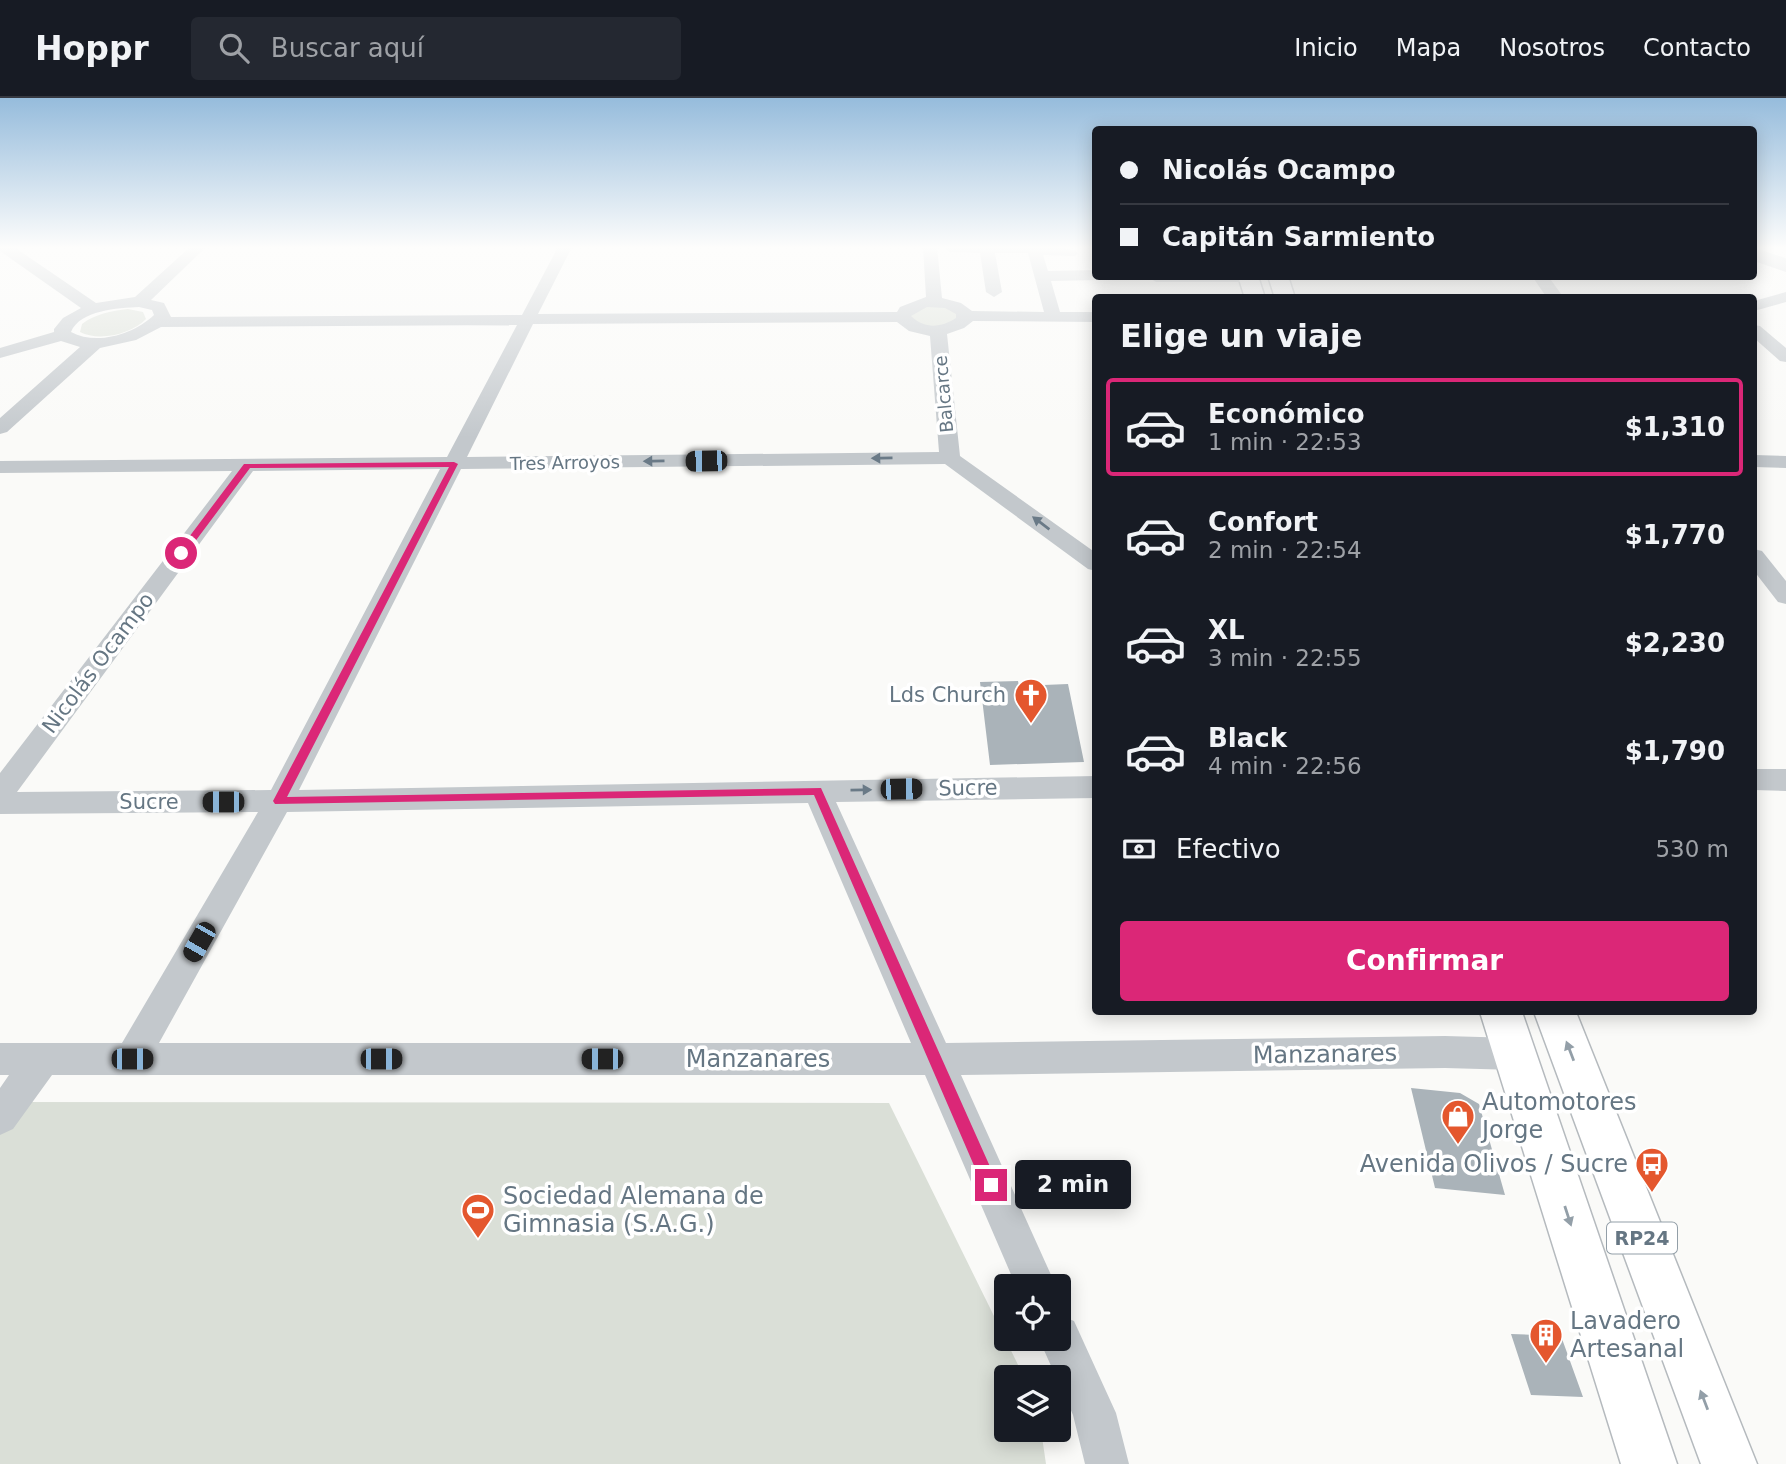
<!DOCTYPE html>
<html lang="es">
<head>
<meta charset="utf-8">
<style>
  :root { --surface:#171b24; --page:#242831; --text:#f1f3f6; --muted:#9ea1a6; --line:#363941; --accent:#db2777 }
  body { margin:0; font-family:"DejaVu Sans",sans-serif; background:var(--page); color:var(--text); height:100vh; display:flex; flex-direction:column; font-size:26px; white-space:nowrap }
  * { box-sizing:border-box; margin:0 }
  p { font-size:23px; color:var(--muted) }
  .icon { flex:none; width:38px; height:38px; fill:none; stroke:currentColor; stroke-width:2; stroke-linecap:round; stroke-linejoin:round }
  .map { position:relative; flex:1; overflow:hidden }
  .drawer { position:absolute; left:1092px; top:196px; width:665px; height:721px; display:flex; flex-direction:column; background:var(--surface); border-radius:7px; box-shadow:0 4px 18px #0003 }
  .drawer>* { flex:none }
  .hud { position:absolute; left:1092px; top:28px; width:665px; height:154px; border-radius:7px; box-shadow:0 4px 18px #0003; display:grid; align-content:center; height:154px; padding:0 28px; background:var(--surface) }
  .controls { position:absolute; left:994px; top:1176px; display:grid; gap:14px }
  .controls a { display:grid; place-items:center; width:77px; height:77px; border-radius:7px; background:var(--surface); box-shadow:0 4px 18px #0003; font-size:35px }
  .end { position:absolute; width:32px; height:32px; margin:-16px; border:9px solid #db2777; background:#fff; box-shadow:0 0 0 4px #fff }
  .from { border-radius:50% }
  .bubble { position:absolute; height:49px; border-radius:7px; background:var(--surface); box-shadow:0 4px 18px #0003; font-size:23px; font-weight:800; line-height:49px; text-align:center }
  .car { position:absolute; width:21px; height:42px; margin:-21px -10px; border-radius:9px; box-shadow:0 0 5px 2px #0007; background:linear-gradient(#222 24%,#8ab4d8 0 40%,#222 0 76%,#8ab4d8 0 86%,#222 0) }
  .hud b { display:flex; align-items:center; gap:24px; height:66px; font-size:26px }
  .hud b+b { border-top:2px solid var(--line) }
  .hud i { width:18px; height:18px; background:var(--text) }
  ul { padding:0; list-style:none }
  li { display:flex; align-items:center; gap:21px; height:98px; margin:0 14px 10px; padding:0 14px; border:4px solid transparent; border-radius:7px }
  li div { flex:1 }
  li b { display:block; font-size:26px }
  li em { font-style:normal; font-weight:800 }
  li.on { border-color:var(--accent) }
  li>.icon { width:63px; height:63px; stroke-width:1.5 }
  h2 { padding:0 28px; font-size:32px; line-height:84px }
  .pay { display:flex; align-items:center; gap:18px; height:77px; padding:0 28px; font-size:26px }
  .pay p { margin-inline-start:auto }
  .button { display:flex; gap:14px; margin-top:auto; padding:14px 28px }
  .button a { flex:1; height:80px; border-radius:7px; background:var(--accent); color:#fff; font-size:28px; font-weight:800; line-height:80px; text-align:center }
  header { display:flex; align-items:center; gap:42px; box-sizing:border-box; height:98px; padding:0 35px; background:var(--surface); border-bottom:2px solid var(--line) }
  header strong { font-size:33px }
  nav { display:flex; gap:38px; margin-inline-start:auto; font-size:24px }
  .search { width:490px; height:63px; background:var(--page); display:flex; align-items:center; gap:18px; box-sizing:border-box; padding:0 24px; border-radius:7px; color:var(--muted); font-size:26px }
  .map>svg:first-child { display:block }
  .green { fill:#dadfd7 }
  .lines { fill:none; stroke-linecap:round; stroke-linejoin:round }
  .stream { stroke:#bbc7cb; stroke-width:5 }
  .building { fill:#aab3b9 }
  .major-casing { stroke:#b5babe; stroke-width:3 }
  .minor { fill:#c3c8cc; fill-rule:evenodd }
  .major { fill:#fff; fill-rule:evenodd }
  .oneway { fill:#6a7a87 }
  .oneway2 { fill:#939fa8 }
  .route { fill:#db2777 }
  .labels { text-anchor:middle; stroke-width:7; stroke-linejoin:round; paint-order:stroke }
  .far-street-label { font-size:18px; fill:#657683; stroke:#fff }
  .shield { fill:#fff; stroke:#939fa8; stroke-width:2 }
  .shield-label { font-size:19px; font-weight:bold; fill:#657683 }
  .street-label { font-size:21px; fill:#657683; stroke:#fff }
  .poi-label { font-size:21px; fill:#657683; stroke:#fff; text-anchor:end }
  .near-street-label { font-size:24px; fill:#657683; stroke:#fff }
  .near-poi-label { font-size:24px; fill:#657683; stroke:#fff; text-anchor:start }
</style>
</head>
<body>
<header>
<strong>Hoppr</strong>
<div class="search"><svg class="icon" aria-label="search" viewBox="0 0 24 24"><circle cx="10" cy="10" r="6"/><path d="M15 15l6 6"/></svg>Buscar aquí</div>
<nav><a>Inicio</a><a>Mapa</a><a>Nosotros</a><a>Contacto</a></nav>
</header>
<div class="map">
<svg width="1786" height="1366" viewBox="0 0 1786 1366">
  <rect width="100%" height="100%" fill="#fafaf8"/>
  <path class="green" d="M 924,207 L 956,211 L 957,226 L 923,230 L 907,216 Z
    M 128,211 L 143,214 L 146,221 C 132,236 99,244 80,234 L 82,226 C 95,216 111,213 128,211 Z
    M 0,1004 L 889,1005 L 1024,1279 L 1006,1279 L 1006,1332 L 1041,1332 L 1046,1366 L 0,1366 Z"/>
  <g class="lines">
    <path class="stream" d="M 1754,152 L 1786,163"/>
  </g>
  <path class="building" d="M 1018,583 L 1019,588 L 1068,586 L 1084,664 L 990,667 L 980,584 Z
    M 1411,990 L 1460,995 L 1479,1006 L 1505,1097 L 1435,1090 Z
    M 1511,1236 L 1561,1238 L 1583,1299 L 1531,1297 Z"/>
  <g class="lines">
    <defs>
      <path id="major" d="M 1238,178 L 1258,178 L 1265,200 L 1245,200 Z
        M 1268,178 L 1288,178 L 1295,200 L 1275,200 Z
        M 1480,914 L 1522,914 L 1677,1366 L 1621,1366 Z
        M 1534,914 L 1576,914 L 1757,1366 L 1701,1366 Z"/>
    </defs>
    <use href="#major" class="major-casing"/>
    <path class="minor" d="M 0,149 L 14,149 L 96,205 L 135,199 L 190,149 L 206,149 L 151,202 L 164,205 L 171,219 L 522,217 L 558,149 L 572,149 L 538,216 L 897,214 L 900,209 L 926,199 L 923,149 L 937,149 L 942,200 L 961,205 L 972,213 L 1044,214 L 1028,155 L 995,155 L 1002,194 L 994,199 L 986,194 L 980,155 L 950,154 L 943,150 L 1056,149 L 1075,152 L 1078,155 L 1075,158 L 1043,157 L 1048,173 L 1096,172 L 1096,178 L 1103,178 L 1096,182 L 1051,183 L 1060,214 L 1096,214 L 1096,224 L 973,223 L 964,230 L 947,236 L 960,358 L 1096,455 L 1096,473 L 1088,471 L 945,366 L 461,371 L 299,692 L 1096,678 L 1096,700 L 836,704 L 946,945 L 1445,938 L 1516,940 L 1528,945 L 1533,956 L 1528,967 L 1516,972 L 1445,970 L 961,977 L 1056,1188 L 1016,1188 L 925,977 L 52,977 L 13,1031 L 0,1037 L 0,990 L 9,977 L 0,977 L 0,945 L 122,945 L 258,714 L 0,716 L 0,675 L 232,373 L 0,375 L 0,363 L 447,359 L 517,227 L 161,229 L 136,242 L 100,250 L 7,334 L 0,336 L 0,320 L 80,249 L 61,243 L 0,260 L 0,250 L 54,234 L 54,231 L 63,220 L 81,210 L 0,153 ZM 139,209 L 152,212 L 154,217 C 134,236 97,248 71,234 C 80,212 118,210 139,209 ZM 927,209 L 945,210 L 956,216 L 956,220 C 941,230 924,231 911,218 ZM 897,224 L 909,233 L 930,238 L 939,354 L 467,359 L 533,226 ZM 440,371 L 271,692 L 17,694 L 253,373 ZM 808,705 L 911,945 L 159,945 L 287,714 Z
      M 1754,153 L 1786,164 L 1786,174 L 1754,163 Z
      M 1255,178 L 1248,184 L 1156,184 L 1148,179 Z
      M 1532,178 L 1548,178 L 1564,200 L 1547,200 Z
      M 1786,194 L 1786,204 L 1754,213 L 1754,203 Z
      M 1754,227 L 1760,228 L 1786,250 L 1786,264 L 1780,263 L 1754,240 Z
      M 1754,357 L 1786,358 L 1786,370 L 1754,369 Z
      M 1754,451 L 1762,453 L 1786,483 L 1786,506 L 1778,504 L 1754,473 Z
      M 1754,671 L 1786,671 L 1786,693 L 1754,692 Z
      M 1059,1217 L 1074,1223 L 1116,1315 L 1129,1366 L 1085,1366 L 1073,1317 L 1059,1285 L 1059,1279 L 1056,1279 L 1039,1241 L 1059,1241 Z"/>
    <use href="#major" class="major"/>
  </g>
  <defs><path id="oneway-solid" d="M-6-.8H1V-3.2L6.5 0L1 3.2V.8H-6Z" transform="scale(1.75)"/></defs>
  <g class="oneway">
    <use href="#oneway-solid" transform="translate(882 360) rotate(179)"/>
    <use href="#oneway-solid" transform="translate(654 363) rotate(179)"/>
    <use href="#oneway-solid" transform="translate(1041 425) rotate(-143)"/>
    <use href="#oneway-solid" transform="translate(861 692) rotate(-1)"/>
  </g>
  <g class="oneway2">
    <use href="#oneway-solid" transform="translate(1570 953) rotate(-111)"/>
    <use href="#oneway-solid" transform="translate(1568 1118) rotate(72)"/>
    <use href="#oneway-solid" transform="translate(1704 1302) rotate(-111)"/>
  </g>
  <linearGradient id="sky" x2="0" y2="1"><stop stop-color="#96bcdc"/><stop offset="0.44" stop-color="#fdfdfc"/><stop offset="1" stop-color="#fdfdfc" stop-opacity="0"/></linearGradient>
  <rect width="1786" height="340" fill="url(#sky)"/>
  <path class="route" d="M 454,364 L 458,366 L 287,699 L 821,690 L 996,1082 L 999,1087 L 996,1093 L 991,1095 L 985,1093 L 814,697 L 275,706 L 273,703 L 449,369 L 250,370 L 185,457 L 177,455 L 244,366 Z"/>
  <defs>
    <symbol id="church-pin" viewBox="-11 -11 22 30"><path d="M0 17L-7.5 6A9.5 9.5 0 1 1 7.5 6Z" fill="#e4572e" stroke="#fff"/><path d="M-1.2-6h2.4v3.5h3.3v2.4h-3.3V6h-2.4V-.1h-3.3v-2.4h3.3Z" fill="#fff"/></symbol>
    <symbol id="shop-pin" viewBox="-11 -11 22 30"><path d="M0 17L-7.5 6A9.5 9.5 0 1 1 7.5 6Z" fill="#e4572e" stroke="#fff"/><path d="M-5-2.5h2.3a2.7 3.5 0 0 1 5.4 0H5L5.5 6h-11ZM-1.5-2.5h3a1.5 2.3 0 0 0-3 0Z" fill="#fff"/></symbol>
    <symbol id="bus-pin" viewBox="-11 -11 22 30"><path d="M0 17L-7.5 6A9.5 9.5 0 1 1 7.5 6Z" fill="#e4572e" stroke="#fff"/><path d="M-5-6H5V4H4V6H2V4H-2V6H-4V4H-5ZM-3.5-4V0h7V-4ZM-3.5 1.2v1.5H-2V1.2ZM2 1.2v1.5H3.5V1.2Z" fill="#fff"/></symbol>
    <symbol id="stadium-pin" viewBox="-11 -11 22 30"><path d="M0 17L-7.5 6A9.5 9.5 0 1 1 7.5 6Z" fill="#e4572e" stroke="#fff"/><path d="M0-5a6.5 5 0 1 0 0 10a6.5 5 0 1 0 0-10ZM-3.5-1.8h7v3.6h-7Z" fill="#fff"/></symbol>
    <symbol id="building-pin" viewBox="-11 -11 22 30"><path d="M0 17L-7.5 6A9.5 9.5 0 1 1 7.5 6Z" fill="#e4572e" stroke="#fff"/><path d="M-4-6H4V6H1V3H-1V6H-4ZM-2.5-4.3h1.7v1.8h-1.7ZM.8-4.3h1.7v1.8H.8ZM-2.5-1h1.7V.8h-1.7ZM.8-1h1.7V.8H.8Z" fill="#fff"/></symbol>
  </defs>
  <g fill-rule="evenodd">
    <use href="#church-pin" x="1012" y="578" width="38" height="52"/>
    <use href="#shop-pin" x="1439" y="999" width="38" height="52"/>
    <use href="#bus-pin" x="1633" y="1047" width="38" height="52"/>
    <use href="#stadium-pin" x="459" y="1093" width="38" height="52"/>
    <use href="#building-pin" x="1527" y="1218" width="38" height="52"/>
  </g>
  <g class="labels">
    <g class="far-street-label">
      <text transform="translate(944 296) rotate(-95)" y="6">Balcarce</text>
      <text transform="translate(565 365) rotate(-1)" y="6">Tres Arroyos</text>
    </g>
    <rect class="shield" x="1607" y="1124.5" width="70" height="31" rx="5"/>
    <g class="shield-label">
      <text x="1642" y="1147">RP24</text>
    </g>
    <g class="street-label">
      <text transform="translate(98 565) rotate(-53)" y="7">Nicolás Ocampo</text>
      <text transform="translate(968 690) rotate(-1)" y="7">Sucre</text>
      <text x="149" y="711">Sucre</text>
    </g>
    <g class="poi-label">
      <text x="1006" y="604">Lds Church</text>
    </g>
    <g class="near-street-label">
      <text transform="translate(1325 956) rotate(-1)" y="8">Manzanares</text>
      <text x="758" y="969">Manzanares</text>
    </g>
    <g class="near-poi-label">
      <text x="1482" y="1012">Automotores<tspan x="1482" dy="28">Jorge</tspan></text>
      <text x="1628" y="1074" text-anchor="end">Avenida Olivos / Sucre</text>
      <text x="503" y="1106">Sociedad Alemana de<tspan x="503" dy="28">Gimnasia (S.A.G.)</tspan></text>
      <text x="1570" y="1231">Lavadero<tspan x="1570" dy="28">Artesanal</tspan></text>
    </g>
  </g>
</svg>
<div class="controls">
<a><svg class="icon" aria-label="locate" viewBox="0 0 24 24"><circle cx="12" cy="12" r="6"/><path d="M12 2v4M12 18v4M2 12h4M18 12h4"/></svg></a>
<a><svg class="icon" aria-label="layers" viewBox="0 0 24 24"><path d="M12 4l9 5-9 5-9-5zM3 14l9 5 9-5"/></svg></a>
</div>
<i class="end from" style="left:181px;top:455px"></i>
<i class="end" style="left:991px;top:1087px"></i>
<div class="bubble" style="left:1015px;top:1062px;width:116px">2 min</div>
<i class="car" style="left:706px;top:363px;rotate:269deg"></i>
<i class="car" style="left:901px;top:691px;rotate:89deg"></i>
<i class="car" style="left:223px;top:704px;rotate:270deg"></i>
<i class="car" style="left:199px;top:844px;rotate:210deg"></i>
<i class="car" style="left:132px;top:961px;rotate:90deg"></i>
<i class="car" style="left:381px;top:961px;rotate:90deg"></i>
<i class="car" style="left:602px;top:961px;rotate:270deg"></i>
<div class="hud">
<b><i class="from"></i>Nicolás Ocampo</b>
<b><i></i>Capitán Sarmiento</b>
</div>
<section class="drawer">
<h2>Elige un viaje</h2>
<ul>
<li class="on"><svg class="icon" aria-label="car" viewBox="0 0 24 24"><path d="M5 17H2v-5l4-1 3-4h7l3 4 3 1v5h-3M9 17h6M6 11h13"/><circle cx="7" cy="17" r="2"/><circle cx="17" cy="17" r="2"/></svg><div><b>Económico</b><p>1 min · 22:53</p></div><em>$1,310</em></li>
<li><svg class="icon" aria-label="car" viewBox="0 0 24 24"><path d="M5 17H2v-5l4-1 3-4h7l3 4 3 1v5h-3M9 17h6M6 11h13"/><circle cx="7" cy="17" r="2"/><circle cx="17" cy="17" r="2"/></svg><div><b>Confort</b><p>2 min · 22:54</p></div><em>$1,770</em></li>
<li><svg class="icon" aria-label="car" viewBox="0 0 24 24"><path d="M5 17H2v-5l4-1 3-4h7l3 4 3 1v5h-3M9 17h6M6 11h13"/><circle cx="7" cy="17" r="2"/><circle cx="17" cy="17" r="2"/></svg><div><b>XL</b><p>3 min · 22:55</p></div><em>$2,230</em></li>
<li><svg class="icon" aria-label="car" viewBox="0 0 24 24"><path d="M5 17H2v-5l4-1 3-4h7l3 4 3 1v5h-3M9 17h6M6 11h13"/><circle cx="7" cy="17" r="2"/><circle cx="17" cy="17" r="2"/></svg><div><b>Black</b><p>4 min · 22:56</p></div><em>$1,790</em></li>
</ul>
<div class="pay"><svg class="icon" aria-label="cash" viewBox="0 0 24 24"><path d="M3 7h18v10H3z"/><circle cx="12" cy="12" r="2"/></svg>Efectivo<p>530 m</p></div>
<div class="button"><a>Confirmar</a></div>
</section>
</div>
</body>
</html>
